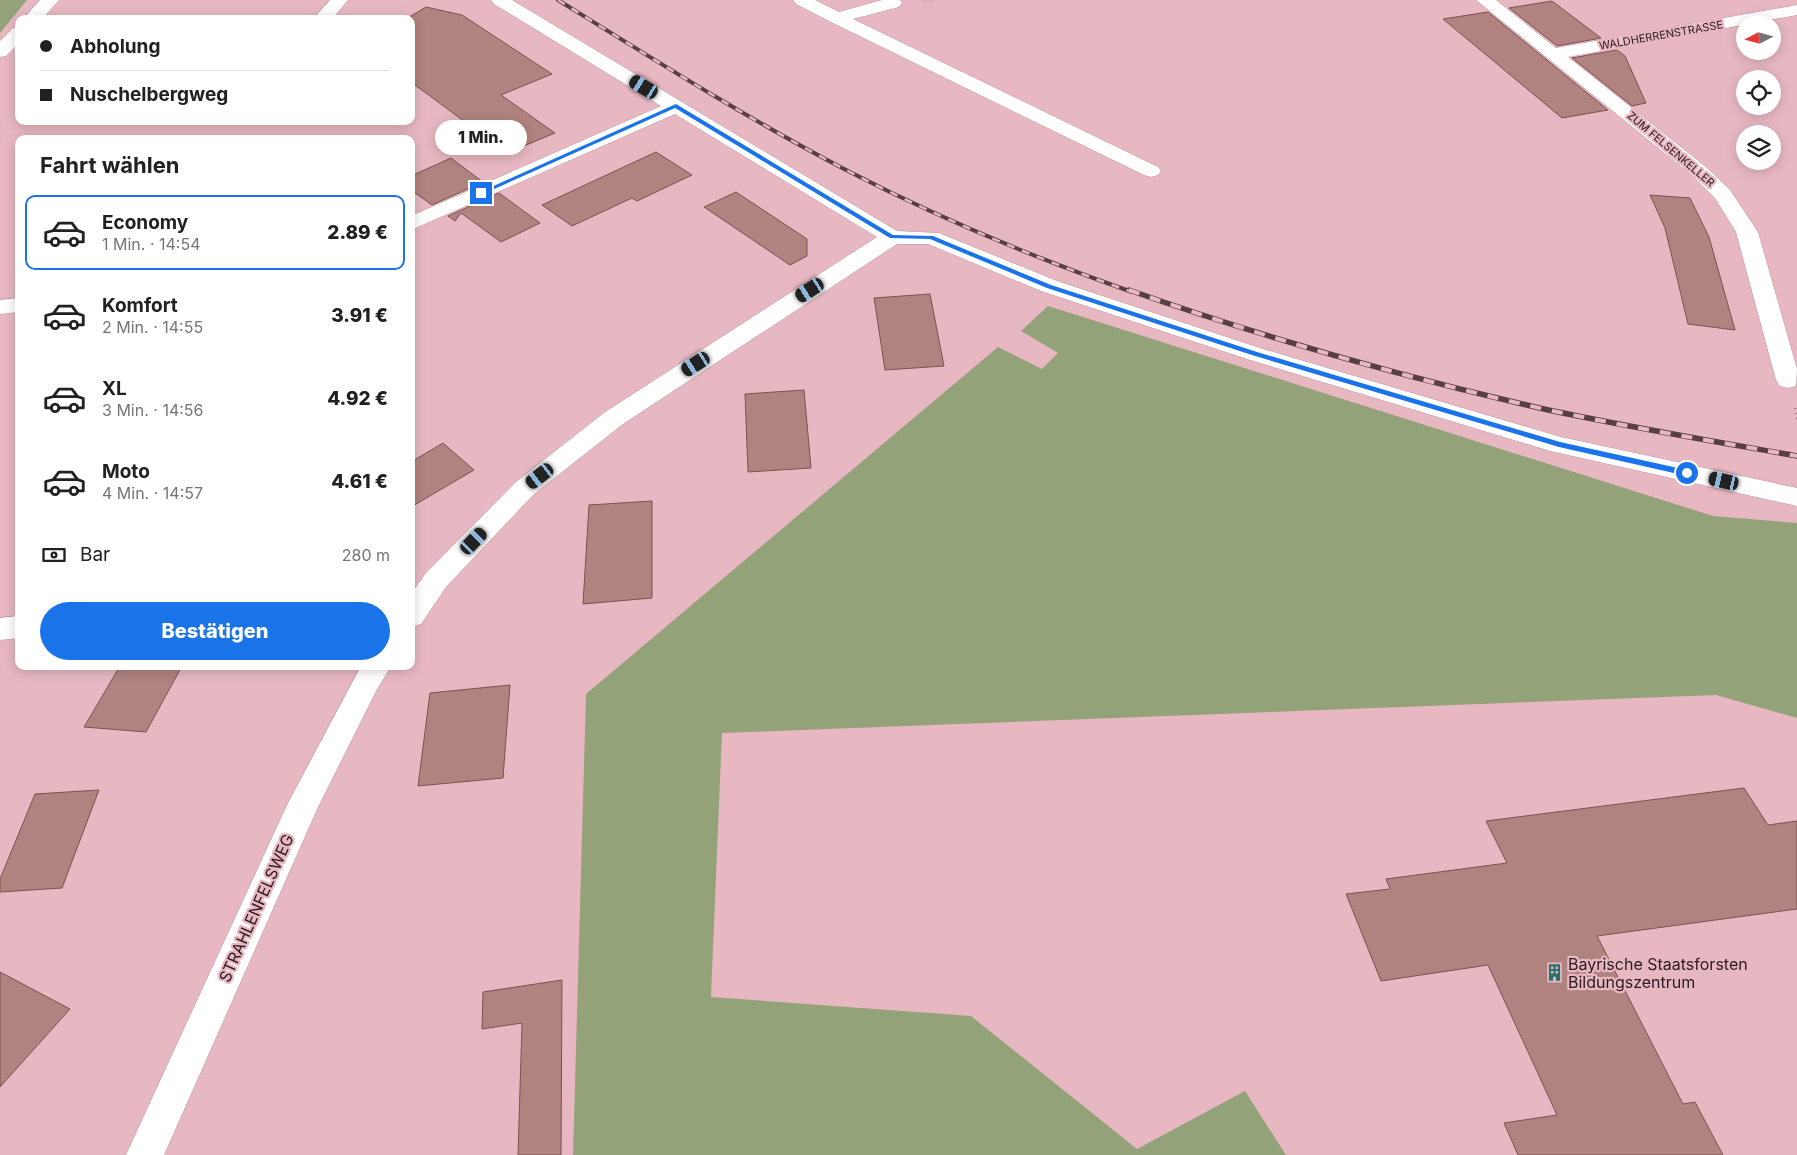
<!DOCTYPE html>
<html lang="de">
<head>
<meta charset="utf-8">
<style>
  :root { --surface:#fff; --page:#f6f6f6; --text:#202124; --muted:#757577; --line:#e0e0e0; --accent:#1a73e8 }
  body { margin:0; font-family:Inter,sans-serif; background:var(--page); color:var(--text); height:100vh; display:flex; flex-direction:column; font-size:19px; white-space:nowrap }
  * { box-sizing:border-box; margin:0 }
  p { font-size:16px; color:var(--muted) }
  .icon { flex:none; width:28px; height:28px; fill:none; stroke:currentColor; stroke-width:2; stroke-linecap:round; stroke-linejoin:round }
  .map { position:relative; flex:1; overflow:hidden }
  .sheet { position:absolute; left:15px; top:135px; width:400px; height:535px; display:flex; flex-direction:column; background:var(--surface); border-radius:10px; box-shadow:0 2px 12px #0003 }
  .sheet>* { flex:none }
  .guide { position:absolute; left:15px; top:15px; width:400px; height:110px; border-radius:10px; box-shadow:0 2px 12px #0003; display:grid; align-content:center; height:110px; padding:0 25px; background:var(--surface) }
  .needle { width:32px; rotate:264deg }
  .tools { position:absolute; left:1736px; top:15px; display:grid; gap:10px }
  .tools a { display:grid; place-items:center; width:45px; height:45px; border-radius:50%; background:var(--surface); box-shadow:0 2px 12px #0003; font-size:25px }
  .end { position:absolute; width:22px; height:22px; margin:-11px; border:6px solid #1a73e8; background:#fff; box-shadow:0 0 0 2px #fff }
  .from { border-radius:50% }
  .bubble { position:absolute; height:35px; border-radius:18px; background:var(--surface); box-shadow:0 2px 12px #0003; font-size:16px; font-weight:800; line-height:35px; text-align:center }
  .car { position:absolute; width:15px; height:30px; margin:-15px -8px; border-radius:6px; box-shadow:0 0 4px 1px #0007; background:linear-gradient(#222 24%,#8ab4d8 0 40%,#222 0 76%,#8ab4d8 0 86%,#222 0) }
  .guide b { display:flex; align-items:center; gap:18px; height:48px; font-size:19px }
  .guide b+b { border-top:1px solid var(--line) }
  .guide i { width:12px; height:12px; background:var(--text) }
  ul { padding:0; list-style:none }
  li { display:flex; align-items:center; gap:15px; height:75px; margin:0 10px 8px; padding:0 15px; border:2px solid transparent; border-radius:10px }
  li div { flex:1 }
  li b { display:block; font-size:19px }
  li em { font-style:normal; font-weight:800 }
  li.current { border-color:var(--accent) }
  li>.icon { width:45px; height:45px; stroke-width:1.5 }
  h2 { padding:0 25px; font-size:22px; line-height:60px }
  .pay { display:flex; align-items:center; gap:12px; height:55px; padding:0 25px; font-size:19px }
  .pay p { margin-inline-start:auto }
  .button { display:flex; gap:10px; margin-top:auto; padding:10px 25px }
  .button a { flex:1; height:58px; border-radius:30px; background:var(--accent); color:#fff; font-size:20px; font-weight:800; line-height:58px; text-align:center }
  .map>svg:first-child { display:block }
  .green { fill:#93a279 }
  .building { fill:#b18380; stroke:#7b514e }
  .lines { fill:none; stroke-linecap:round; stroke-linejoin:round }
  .minor-casing { stroke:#c0929c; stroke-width:1 }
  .path-far1 { stroke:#a17c84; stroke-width:2.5; stroke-dasharray:0.5 2.5; stroke-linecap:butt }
  .path { stroke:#a17c84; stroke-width:3; stroke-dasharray:1 4; stroke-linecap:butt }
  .minor { fill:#fff; fill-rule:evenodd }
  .rail-far1-casing { stroke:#583f44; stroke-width:4 }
  .rail-casing { stroke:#583f44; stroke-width:5.5 }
  .rail-far1 { stroke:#e8b8c2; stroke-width:2.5; stroke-dasharray:8; stroke-linecap:butt }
  .rail { stroke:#e8b8c2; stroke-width:4; stroke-dasharray:11; stroke-linecap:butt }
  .route { fill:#1a73e8 }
  .labels { text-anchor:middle; stroke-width:4.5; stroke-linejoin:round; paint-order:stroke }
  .far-street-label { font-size:11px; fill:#2b191d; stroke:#e8b8c2 }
  .near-street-label { font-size:16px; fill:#2b191d; stroke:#e8b8c2 }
  .near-poi-label { font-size:16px; fill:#2b191d; stroke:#e8b8c2; text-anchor:start }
</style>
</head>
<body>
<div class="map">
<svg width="1797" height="1155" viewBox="0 0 1797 1155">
  <rect width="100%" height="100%" fill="#e8b8c2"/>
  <path class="green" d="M 0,0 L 27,0 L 0,33 Z
    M 1048,306 L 1713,516 L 1797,523 L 1797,718 L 1716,695 L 722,733 L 711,997 L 971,1016 L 1137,1149 L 1245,1091 L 1286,1155 L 573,1155 L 586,694 L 998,347 L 1042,369 L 1058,353 L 1021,331 Z"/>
  <path class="building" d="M 1552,1 L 1601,38 L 1557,46 L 1509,8 Z
    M 426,7 L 462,15 L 552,74 L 501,95 L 555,133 L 507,153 L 411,82 L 411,16 Z
    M 1488,12 L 1608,110 L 1562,118 L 1443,19 Z
    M 1617,50 L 1625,56 L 1646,103 L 1632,106 L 1572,58 Z
    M 656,152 L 692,175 L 637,201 L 632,198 L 572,226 L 542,205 Z
    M 451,158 L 483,182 L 432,205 L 411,190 L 411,176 Z
    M 736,192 L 807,239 L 807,256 L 790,265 L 704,207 Z
    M 499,193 L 540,223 L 501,242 L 461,213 L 455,221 L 448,216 Z
    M 1650,195 L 1690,198 L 1709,237 L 1735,330 L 1688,324 L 1665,228 Z
    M 930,294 L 944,366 L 885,370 L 874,298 Z
    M 804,390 L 811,468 L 748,472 L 745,394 Z
    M 443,443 L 474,470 L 411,507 L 411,462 Z
    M 652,501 L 652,598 L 583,604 L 589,505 Z
    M 120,666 L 182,666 L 146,732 L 84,727 Z
    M 510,685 L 503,778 L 418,786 L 430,693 Z
    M 1744,788 L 1768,825 L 1797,821 L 1797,909 L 1597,936 L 1683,1104 L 1695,1102 L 1723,1155 L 1518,1155 L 1504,1123 L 1557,1115 L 1488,965 L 1381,981 L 1346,894 L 1390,889 L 1386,879 L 1507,863 L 1486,821 Z
    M 99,790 L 62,888 L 0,892 L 0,879 L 35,794 Z
    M 0,972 L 70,1009 L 0,1087 Z
    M 562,980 L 561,1155 L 518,1155 L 522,1023 L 482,1029 L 483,992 Z"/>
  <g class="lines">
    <defs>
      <path id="minor" d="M 40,0 L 59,0 L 42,19 L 23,19 Z
        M 330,0 L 348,0 L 332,19 L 313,19 Z
        M 491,0 L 512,0 L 897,231 L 939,233 L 1057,281 L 1263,349 L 1561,437 L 1797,488 L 1797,506 L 1550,451 L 1247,359 L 1041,291 L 928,244 L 897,244 L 623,424 L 534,494 L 446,587 L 421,624 L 411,627 L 411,594 L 426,573 L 516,482 L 605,412 L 877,237 L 675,114 L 411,230 L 411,216 L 661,106 L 494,4 Z
        M 793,0 L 815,0 L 839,12 L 882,0 L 900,0 L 902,3 L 899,7 L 853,19 L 1158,167 L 1161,171 L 1158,175 L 1151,177 L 1144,175 L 831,22 L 796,4 Z
        M 1476,0 L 1496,0 L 1556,48 L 1797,5 L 1797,15 L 1568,57 L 1707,168 L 1730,190 L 1758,232 L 1797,369 L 1796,386 L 1788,388 L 1780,386 L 1776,380 L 1736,232 L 1715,198 L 1693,176 Z
        M 19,27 L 19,43 L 6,56 L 0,57 L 0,41 L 13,28 Z
        M 19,298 L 19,312 L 0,314 L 0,300 Z
        M 19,616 L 19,638 L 0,640 L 0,618 Z
        M 361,666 L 391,666 L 376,691 L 318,807 L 164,1155 L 126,1155 L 287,805 Z"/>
    </defs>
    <use href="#minor" class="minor-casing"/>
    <path class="path-far1" d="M 923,1 L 933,0"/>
    <path class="path" d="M 1795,408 L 1797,420"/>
    <use href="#minor" class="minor"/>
    <defs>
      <path id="rail-far1" d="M 558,0 C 653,59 748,119 848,171 C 939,218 1035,258 1132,292"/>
      <path id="rail" d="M 1129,290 C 1265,338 1403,377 1544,409 C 1628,427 1712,441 1797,456"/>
    </defs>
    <use href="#rail-far1" class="rail-far1-casing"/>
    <use href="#rail" class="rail-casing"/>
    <use href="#rail-far1" class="rail-far1"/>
    <use href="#rail" class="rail"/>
  </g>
  <path class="route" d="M 676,104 L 893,235 L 933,236 L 1051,285 L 1257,352 L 1560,442 L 1687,470 L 1691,473 L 1687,476 L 1559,447 L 1252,355 L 1047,288 L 930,239 L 890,238 L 675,108 L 483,194 L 478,193 Z"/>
  <defs>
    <symbol id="building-bare" viewBox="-9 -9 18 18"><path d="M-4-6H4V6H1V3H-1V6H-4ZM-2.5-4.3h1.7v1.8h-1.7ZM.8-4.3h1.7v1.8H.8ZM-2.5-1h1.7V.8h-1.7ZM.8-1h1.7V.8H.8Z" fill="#2a7169" stroke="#e8b8c2" stroke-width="2.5" paint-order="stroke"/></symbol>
  </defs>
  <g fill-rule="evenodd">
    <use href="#building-bare" x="1542" y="960" width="25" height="25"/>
  </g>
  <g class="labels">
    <g class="far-street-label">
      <text transform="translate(1661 35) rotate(-10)" y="4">WALDHERRENSTRASSE</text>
      <text transform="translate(1671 149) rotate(40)" y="4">ZUM FELSENKELLER</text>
    </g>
    <g class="near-street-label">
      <text transform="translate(256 908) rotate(-66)" y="6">STRAHLENFELSWEG</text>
    </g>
    <g class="near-poi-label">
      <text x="1568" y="970">Bayrische Staatsforsten<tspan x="1568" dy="18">Bildungszentrum</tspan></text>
    </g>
  </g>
</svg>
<div class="tools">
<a><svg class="needle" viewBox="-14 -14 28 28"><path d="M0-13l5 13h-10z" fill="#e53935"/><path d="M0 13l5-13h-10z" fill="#757577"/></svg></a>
<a><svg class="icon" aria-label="locate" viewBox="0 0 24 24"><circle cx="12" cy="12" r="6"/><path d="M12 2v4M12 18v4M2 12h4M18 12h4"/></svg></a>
<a><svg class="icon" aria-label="layers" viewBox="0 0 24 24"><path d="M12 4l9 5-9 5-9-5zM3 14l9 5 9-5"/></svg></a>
</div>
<i class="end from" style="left:1687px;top:473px"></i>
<i class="end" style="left:481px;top:193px"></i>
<div class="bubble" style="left:435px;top:120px;width:92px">1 Min.</div>
<i class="car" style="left:644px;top:87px;rotate:301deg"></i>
<i class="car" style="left:810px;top:290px;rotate:237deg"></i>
<i class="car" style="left:696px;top:364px;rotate:237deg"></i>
<i class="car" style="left:540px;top:476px;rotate:232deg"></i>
<i class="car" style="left:1724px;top:481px;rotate:283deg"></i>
<i class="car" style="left:474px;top:541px;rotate:44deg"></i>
<div class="guide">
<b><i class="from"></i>Abholung</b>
<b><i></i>Nuschelbergweg</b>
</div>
<section class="sheet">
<h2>Fahrt wählen</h2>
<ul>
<li class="current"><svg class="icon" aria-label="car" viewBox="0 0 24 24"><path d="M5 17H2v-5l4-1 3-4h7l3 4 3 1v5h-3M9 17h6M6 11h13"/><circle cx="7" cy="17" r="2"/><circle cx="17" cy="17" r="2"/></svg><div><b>Economy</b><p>1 Min. · 14:54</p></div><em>2.89 €</em></li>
<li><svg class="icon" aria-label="car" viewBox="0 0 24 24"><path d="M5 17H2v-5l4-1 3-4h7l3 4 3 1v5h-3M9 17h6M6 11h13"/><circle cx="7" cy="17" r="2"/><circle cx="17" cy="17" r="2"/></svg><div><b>Komfort</b><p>2 Min. · 14:55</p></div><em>3.91 €</em></li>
<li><svg class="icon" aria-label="car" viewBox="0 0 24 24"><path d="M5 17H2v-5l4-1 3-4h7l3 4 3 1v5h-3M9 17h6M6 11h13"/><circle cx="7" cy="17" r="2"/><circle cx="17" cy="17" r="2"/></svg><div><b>XL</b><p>3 Min. · 14:56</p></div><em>4.92 €</em></li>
<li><svg class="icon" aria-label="car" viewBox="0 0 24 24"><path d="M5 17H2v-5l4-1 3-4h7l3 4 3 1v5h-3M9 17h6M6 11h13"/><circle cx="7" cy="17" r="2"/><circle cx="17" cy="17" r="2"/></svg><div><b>Moto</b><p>4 Min. · 14:57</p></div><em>4.61 €</em></li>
</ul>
<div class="pay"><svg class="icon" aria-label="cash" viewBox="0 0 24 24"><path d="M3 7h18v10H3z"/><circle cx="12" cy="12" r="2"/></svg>Bar<p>280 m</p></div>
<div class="button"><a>Bestätigen</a></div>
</section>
</div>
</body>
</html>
